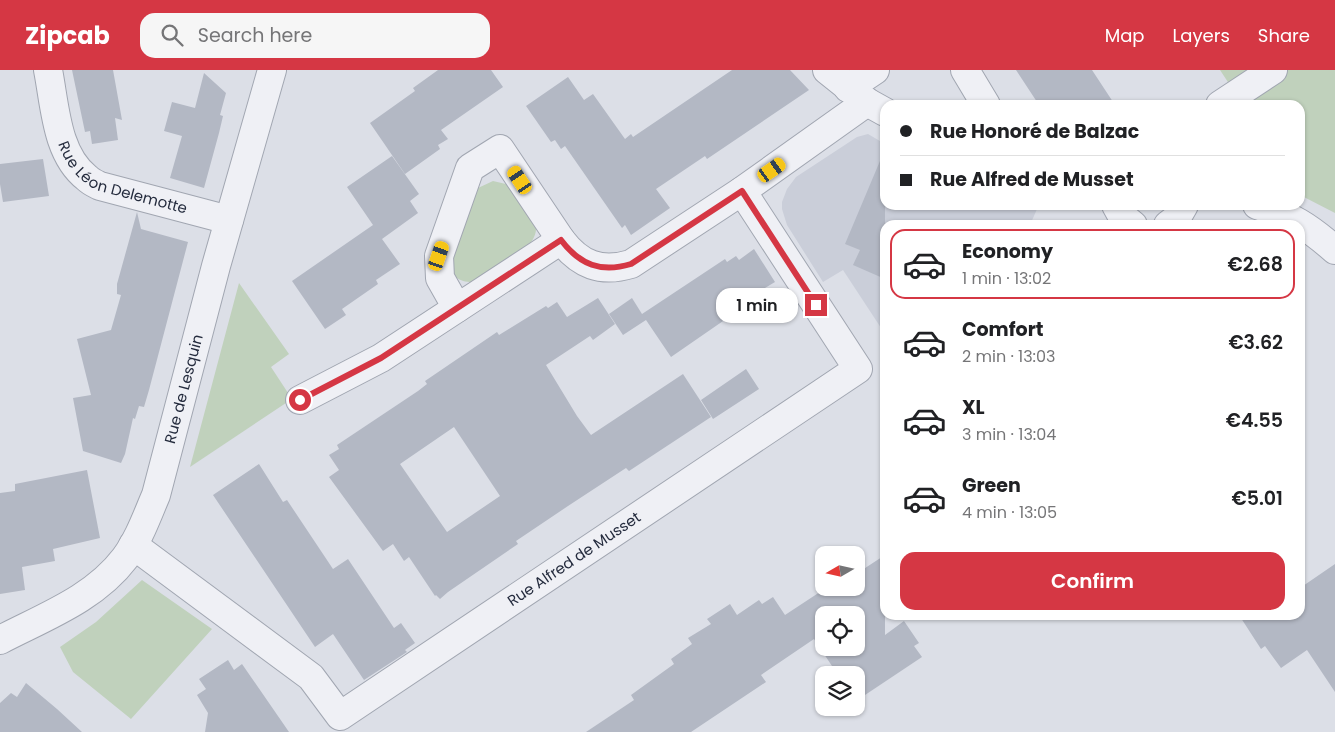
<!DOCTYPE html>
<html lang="en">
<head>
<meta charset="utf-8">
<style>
  :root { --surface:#fff; --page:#f6f6f6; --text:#202124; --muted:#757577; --line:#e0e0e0; --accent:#d53744 }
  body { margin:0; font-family:Poppins,sans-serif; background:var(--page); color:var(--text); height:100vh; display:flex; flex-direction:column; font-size:19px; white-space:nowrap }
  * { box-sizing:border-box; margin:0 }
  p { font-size:16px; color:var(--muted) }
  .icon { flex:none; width:28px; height:28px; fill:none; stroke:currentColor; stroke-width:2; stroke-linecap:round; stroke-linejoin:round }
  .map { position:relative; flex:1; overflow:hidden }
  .drawer { position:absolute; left:880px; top:150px; width:425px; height:400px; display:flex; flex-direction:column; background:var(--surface); border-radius:15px; box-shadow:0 1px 4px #0004 }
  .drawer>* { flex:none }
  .guide { position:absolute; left:880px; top:30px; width:425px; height:110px; border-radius:15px; box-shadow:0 1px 4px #0004; display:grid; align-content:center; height:110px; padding:0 20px; background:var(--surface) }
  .needle { width:32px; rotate:261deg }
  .fabs { position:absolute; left:815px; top:476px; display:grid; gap:10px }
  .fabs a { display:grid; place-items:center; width:50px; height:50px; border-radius:10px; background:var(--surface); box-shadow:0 1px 4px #0004; font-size:25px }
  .end { position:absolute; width:22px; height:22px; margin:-11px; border:6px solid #d53744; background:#fff; box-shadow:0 0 0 2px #fff }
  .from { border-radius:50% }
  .bubble { position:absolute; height:35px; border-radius:15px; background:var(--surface); box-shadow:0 1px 4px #0004; font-size:16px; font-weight:600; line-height:35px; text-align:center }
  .car { position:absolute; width:15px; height:30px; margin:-15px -8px; border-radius:6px; box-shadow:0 0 4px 1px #0007; background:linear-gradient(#f5c518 24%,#345 0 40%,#f5c518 0 76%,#345 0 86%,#f5c518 0) }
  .guide b { display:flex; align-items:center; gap:18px; height:48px; font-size:19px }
  .guide b+b { border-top:1px solid var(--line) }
  .guide i { width:12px; height:12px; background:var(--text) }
  ul { padding:9px 0 0; list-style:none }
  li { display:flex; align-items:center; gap:15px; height:70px; margin:0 10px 8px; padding:0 10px; border:2px solid transparent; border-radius:15px }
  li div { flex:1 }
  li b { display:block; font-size:19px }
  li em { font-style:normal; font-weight:600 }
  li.selected { border-color:var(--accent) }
  li>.icon { width:45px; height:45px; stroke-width:1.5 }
  .primary-button { display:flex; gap:10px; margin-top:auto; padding:10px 20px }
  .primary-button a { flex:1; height:58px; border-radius:15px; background:var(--accent); color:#fff; font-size:20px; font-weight:600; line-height:58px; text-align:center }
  header { display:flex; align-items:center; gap:30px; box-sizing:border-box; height:70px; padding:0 25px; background:var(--accent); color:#fff }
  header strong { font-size:24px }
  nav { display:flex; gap:28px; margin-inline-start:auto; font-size:18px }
  .search { width:350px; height:45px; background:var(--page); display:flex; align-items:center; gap:12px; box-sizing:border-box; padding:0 18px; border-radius:15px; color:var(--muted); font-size:19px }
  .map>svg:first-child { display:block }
  .built { fill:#caced9 }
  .green { fill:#c0d1bc }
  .building { fill:#b3b8c4; fill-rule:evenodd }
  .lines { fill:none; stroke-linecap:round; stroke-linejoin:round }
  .minor-casing { stroke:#a1a6b1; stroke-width:30 }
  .minor { stroke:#eff0f5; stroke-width:28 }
  .route { stroke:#d53744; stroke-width:6 }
  .labels { text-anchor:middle; stroke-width:4; stroke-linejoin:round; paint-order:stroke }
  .street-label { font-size:15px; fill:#252c3e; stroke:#ebeef5 }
</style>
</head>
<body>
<header>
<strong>Zipcab</strong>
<div class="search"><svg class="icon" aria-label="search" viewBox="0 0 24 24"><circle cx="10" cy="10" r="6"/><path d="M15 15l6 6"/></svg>Search here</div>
<nav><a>Map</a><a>Layers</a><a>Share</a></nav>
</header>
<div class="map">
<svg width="1335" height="662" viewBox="0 0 1335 662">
  <rect width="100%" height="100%" fill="#dcdfe7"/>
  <path class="built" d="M 868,64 L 885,74 L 885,135 L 1025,135 L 1037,139 L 1030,155 L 885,155 L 885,264 L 843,200 L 823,212 L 787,155 L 782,139 L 782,132 L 787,119 L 796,107 L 857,67 Z"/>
  <path class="green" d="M 1220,0 L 1335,0 L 1335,143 L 1300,125 L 1300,35 L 1243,35 Z
    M 493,111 L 510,115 C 517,125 537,147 536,159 C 536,167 530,174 525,180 L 475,212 C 461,213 450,207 449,192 L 472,127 L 478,118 Z
    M 239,213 L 289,284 L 271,297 L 292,329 L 190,397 Z
    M 142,510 L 212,559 L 131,649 L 73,602 L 60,577 L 96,552 Z"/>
  <path class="building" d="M 72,0 L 113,0 L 122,50 L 115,48 L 118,70 L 92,74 L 90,61 L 85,62 Z
    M 438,0 L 491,0 L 503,17 L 441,60 L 448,69 L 438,75 L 440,79 L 405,104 L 370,53 L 415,21 L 413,18 Z
    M 732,0 L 790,0 L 809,20 L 707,89 L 705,86 L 656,119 L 670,138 L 631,165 L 625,155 L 622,158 L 565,76 L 561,79 L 555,70 L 551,72 L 526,36 L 568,7 L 584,30 L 593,24 L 625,69 L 631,64 L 633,67 Z
    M 1016,0 L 1092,0 L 1115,35 L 1039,35 Z
    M 204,3 L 226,23 L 220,45 L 223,46 L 219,63 L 204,118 L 170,108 L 182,66 L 164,61 L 172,32 L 195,38 Z
    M 885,79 L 885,209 L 853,195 L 860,180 L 845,174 Z
    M 392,86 L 419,124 L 410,131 L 418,143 L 382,169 L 400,194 L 376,210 L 378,214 L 342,239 L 346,245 L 325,259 L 292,211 L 373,155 L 347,117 Z
    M 43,89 L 49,126 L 3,132 L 0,114 L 0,94 Z
    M 137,142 L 141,159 L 188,172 L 149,320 L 144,337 L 139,336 L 135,349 L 133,348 L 125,384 L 121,393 L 83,381 L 73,328 L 91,325 L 77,269 L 111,260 L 121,225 L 117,224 L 117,214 Z
    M 754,179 L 775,212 L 760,221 L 770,239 L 748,253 L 739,240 L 671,287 L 646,250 L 623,265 L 609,244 L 632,228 L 642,244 L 725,189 L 727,192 L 736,186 L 739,190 Z
    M 598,228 L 615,254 L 593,270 L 590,266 L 546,295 L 577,346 L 591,365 L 683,304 L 711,347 L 629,401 L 626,398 L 568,436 L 516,471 L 518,474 L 448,522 L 440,529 L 436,525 L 435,526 L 409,487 L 404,491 L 393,474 L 383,481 L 329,407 L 339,400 L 329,385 L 339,379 L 337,375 L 418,321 L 427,314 L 425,311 L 497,262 L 499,265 L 546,236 L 548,238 L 557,232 L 567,247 ZM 454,357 L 500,426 L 447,462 L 400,394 Z
    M 746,299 L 759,319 L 713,349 L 701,330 Z
    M 259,394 L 283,432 L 287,430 L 333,499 L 348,489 L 394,558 L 401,553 L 415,573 L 405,580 L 407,582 L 364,610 L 333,564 L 315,577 L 213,425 Z
    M 87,400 L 100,468 L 53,479 L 55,491 L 22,497 L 25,520 L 0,524 L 0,423 L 15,421 L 15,414 Z
    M 885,485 L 885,565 L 904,551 L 919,573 L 914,576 L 922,587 L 856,631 L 856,605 L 838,605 L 814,569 L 761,605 L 766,612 L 691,662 L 586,662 L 634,630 L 631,625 L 674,594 L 671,589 L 692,574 L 688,568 L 711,554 L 707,549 L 730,534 L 737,545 L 759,530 L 762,534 L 773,527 L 785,545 L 826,518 L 856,518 L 856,504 ZM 824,545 L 856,545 L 856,578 L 824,578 Z
    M 1335,494 L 1335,622 L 1307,580 L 1281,598 L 1265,576 L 1261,579 L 1239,545 L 1300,545 L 1300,518 Z
    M 228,590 L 234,600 L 242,594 L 289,662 L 205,662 L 208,643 L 197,625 L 206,619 L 199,609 Z
    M 26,613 L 57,639 L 82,662 L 0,662 L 0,633 L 11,623 L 17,627 Z"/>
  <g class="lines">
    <defs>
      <g id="minor">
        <path id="s1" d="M 48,0 C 55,35 56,84 87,108 C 91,112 96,114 100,116 L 229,150"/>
        <path d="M 827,0 L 867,32 L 885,42"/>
        <path d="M 965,0 L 986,35"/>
        <path d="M 848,18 L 875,0"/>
        <path d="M 1220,35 L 1273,0"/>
        <path d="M 1116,135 L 1122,146 L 1133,155"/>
        <path d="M 1257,135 C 1290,145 1309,157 1335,180"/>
        <path d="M 1168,155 L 1176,149 L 1184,135"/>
        <path d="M 457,238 L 440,208 L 439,186 L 470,98 L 500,79 L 561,170"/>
        <path d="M 300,330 L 381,288 L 561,170 C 580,195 601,203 631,194 L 742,121 L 867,32"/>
        <path id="s2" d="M 133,475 L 311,607 L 340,646 L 858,299 L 742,121"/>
        <path id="s3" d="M 0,570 C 44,547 94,529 125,488 C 139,469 147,446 156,425 L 216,196 L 272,0"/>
      </g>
    </defs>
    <use href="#minor" class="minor-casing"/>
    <use href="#minor" class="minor"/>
  </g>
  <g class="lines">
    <path class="route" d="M 300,330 L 381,288 L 561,170 C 580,195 601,203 631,194 L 742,121 L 816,235"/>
  </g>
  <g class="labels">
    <g class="street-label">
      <text dy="5" stroke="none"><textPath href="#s1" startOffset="148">Rue Léon Delemotte</textPath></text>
      <text dy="5" stroke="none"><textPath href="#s3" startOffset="331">Rue de Lesquin</textPath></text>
      <text dy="5" stroke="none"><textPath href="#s2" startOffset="552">Rue Alfred de Musset</textPath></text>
    </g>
  </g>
</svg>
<div class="fabs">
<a><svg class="needle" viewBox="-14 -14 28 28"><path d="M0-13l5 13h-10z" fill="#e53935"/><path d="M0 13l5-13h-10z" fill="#757577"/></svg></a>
<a><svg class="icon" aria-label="locate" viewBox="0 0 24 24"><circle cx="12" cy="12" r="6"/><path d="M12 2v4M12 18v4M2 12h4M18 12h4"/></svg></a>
<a><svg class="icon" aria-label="layers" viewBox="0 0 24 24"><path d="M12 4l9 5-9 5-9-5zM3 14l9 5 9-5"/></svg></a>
</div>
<i class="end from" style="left:300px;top:330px"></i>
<i class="end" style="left:816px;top:235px"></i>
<div class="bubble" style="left:716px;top:218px;width:82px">1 min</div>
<i class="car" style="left:772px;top:100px;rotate:55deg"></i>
<i class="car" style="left:520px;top:110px;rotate:326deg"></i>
<i class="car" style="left:439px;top:186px;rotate:19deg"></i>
<div class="guide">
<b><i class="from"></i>Rue Honoré de Balzac</b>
<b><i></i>Rue Alfred de Musset</b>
</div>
<section class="drawer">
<ul>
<li class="selected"><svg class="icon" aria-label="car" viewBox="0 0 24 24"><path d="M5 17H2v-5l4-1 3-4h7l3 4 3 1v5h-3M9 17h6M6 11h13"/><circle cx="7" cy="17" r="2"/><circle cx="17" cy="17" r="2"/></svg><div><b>Economy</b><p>1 min · 13:02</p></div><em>€2.68</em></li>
<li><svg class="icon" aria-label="car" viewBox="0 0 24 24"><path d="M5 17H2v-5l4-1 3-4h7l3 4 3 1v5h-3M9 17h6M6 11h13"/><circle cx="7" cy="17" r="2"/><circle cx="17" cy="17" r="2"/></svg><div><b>Comfort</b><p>2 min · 13:03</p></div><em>€3.62</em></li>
<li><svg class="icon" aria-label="car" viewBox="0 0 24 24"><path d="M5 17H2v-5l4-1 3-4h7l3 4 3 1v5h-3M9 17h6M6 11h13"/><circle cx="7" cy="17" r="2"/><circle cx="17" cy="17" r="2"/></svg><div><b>XL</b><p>3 min · 13:04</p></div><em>€4.55</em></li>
<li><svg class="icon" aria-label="car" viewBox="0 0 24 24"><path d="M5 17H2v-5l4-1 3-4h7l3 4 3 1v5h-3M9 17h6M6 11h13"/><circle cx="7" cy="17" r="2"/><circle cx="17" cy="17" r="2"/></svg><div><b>Green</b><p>4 min · 13:05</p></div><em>€5.01</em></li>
</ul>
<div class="primary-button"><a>Confirm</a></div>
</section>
</div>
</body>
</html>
